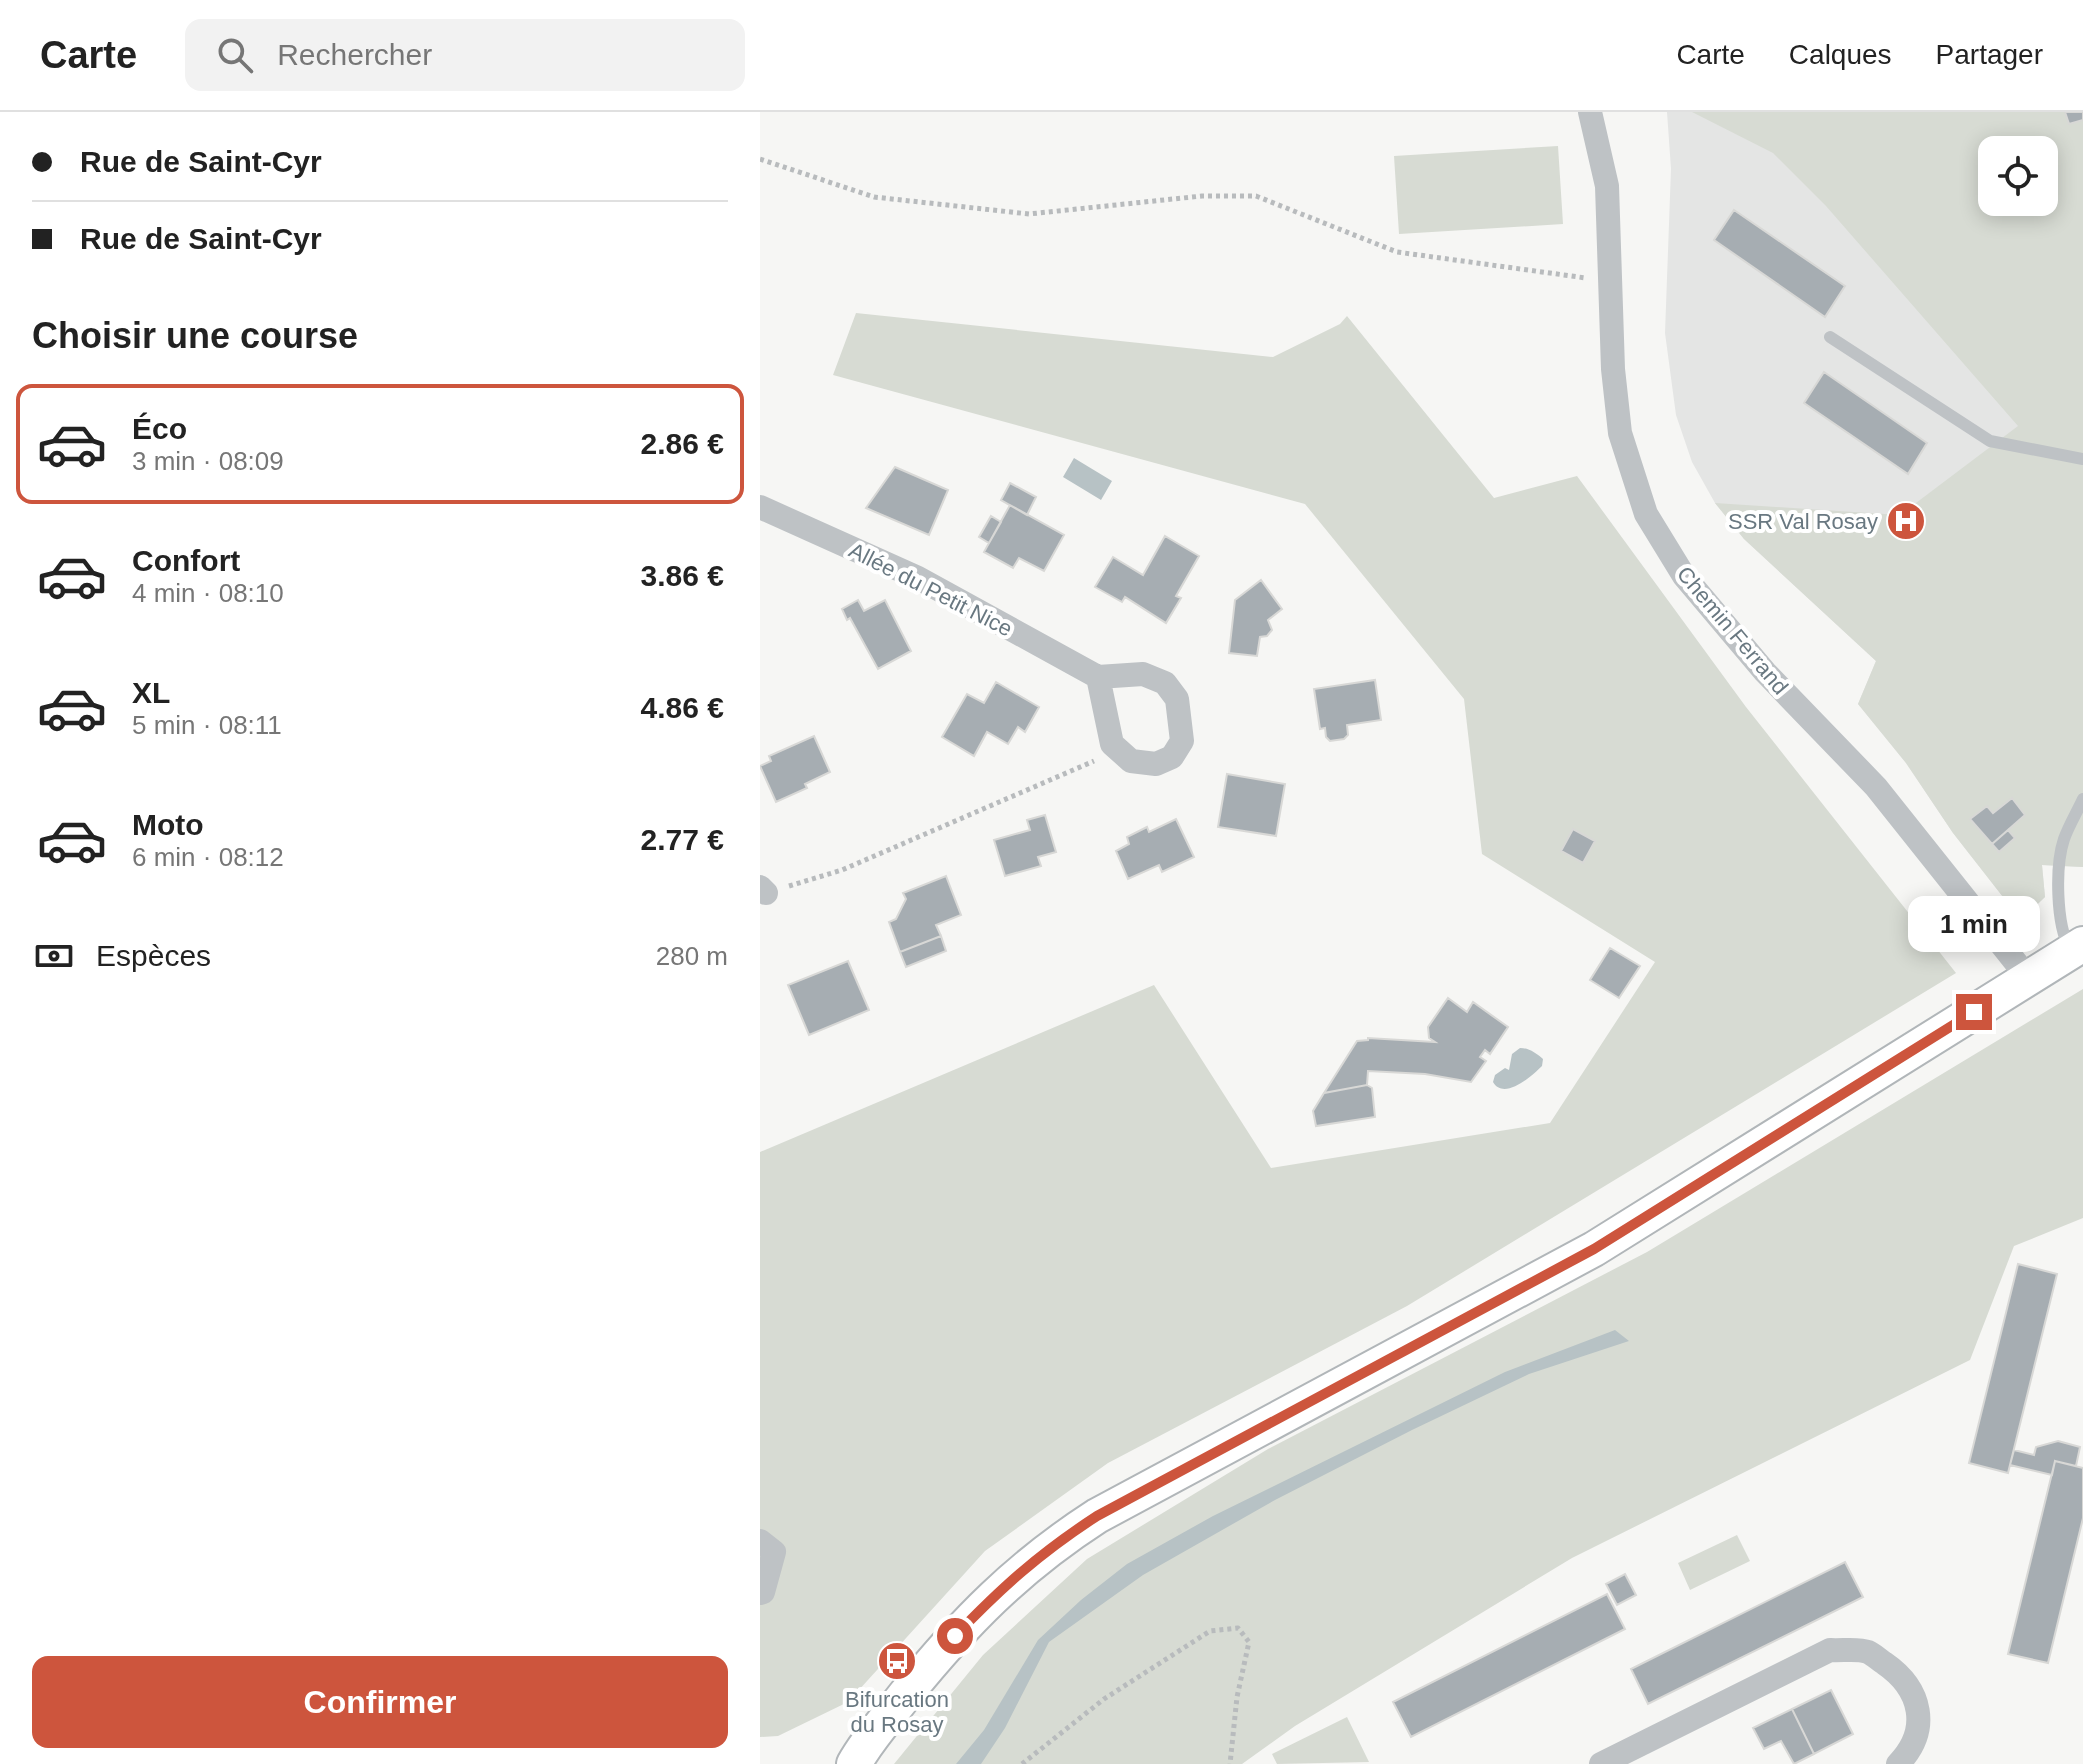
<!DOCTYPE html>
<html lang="fr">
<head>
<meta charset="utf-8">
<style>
  :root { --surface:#fff; --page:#f2f2f2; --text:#222; --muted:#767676; --line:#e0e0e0; --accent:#cd553d }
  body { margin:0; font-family:Helvetica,sans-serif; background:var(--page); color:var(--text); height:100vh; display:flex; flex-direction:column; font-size:30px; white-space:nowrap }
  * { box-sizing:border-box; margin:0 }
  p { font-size:26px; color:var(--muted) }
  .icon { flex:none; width:44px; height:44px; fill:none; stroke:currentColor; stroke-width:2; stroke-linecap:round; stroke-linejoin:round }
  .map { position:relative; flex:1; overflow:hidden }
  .details { display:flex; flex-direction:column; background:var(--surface); width:760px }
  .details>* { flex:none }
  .guide { display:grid; align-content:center; height:176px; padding:0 32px; background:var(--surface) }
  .tools { position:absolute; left:1218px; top:24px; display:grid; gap:16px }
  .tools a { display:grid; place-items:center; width:80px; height:80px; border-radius:16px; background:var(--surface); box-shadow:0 4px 20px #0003; font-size:40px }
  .end { position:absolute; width:36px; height:36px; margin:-18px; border:10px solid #cd553d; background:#fff; box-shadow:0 0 0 4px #fff }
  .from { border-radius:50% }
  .bubble { position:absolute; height:56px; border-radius:16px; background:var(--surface); box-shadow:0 4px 20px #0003; font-size:26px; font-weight:700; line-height:56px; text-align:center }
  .guide b { display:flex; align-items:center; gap:28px; height:76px; font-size:30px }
  .guide b+b { border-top:2px solid var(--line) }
  .guide i { width:20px; height:20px; background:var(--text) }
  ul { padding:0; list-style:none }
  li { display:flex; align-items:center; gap:24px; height:120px; margin:0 16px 12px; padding:0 16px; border:4px solid transparent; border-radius:16px }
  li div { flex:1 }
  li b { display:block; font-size:30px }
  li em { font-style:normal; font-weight:700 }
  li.selected { border-color:var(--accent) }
  li>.icon { width:72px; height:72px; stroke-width:1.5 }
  h2 { padding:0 32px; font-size:36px; line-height:96px }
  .pay { display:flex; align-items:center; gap:20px; height:88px; padding:0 32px; font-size:30px }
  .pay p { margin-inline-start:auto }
  .action { display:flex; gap:16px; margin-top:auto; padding:16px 32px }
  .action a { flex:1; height:92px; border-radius:16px; background:var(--accent); color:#fff; font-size:32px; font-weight:700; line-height:92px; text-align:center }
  header { display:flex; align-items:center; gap:48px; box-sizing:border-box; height:112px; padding:0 40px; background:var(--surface); border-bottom:2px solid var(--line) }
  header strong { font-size:38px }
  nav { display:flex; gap:44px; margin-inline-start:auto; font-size:28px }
  .search { width:560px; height:72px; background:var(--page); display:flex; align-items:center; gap:20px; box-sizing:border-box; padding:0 28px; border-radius:16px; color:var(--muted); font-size:30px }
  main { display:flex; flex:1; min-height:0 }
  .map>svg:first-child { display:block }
  .built { fill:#e4e5e4; fill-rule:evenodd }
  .green { fill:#d7dbd3; fill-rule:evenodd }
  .water { fill:#b7c2c5 }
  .building { fill:#a6adb2; stroke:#d8d8d6; stroke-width:2 }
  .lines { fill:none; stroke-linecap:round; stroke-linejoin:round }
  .secondary-casing { stroke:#b1b6b9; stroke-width:38 }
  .path { stroke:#b8bbbd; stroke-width:5; stroke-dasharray:4 4; stroke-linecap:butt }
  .lane { stroke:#bec2c5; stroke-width:12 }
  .street { stroke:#bec2c5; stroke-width:24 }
  .secondary { stroke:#fff; stroke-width:34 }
  .route { stroke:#cd553d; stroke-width:10 }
  .labels { text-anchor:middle; stroke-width:8; stroke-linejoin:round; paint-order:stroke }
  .poi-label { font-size:22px; fill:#697881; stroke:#fff; text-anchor:end }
  .street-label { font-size:22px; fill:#697881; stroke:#fff }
</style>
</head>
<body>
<header>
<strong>Carte</strong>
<div class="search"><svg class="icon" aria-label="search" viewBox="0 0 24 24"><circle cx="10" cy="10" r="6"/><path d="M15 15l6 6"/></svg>Rechercher</div>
<nav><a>Carte</a><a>Calques</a><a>Partager</a></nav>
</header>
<main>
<section class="details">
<div class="guide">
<b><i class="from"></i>Rue de Saint-Cyr</b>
<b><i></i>Rue de Saint-Cyr</b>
</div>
<h2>Choisir une course</h2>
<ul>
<li class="selected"><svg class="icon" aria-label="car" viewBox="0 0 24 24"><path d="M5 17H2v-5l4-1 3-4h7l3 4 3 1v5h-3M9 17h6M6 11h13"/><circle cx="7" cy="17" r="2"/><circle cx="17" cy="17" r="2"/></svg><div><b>Éco</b><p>3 min · 08:09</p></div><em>2.86 €</em></li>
<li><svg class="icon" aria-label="car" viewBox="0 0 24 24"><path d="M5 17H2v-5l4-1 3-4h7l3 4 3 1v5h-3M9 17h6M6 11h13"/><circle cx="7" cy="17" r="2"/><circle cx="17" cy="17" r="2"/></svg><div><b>Confort</b><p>4 min · 08:10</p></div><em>3.86 €</em></li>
<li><svg class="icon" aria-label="car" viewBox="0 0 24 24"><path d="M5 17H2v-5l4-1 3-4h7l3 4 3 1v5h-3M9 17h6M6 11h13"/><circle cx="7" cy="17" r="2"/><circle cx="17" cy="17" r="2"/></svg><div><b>XL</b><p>5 min · 08:11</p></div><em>4.86 €</em></li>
<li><svg class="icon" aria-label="car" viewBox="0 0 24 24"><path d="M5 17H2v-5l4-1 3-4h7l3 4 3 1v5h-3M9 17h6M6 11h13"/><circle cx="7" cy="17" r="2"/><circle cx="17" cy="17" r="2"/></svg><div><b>Moto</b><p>6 min · 08:12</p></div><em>2.77 €</em></li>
</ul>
<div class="pay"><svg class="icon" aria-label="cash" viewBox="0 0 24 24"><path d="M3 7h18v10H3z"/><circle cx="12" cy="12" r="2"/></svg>Espèces<p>280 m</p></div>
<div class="action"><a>Confirmer</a></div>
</section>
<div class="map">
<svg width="1323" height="1652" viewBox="0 0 1323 1652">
  <rect width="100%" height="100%" fill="#f6f6f4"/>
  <path class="built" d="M 907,0 L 1323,0 L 1323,755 L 1282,753 L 1285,785 L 1261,808 L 1193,721 L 1146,651 L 1098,592 L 1116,549 L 984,427 L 955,391 L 932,350 L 916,303 L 905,221 L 911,57 ZM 1232,38 L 1284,38 L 1284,90 L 1232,90 Z"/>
  <path class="green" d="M 932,0 L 1323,0 L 1323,755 L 1282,753 L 1285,785 L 1261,808 L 1193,721 L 1146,651 L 1098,592 L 1116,549 L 984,427 L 955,391 L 1140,403 L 1258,314 L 1066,94 L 1013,41 ZM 1232,38 L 1284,38 L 1284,90 L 1232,90 Z
    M 798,34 L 803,112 L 639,122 L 634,44 Z
    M 96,201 L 513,245 L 580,212 L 587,204 L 734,386 L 817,364 L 986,595 L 1196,861 L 647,1194 L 348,1351 L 225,1439 L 88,1590 L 18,1624 L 0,1625 L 0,1040 L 394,873 L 511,1056 L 790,1011 L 895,850 L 722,742 L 704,587 L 545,392 L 73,263 Z
    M 1323,877 L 1323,1106 L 1254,1134 L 1210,1248 L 812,1446 L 535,1614 L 482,1652 L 134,1652 L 223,1543 L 327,1447 L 508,1337 L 887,1140 Z
    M 977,1423 L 990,1449 L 930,1478 L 918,1451 Z
    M 587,1605 L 609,1650 L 517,1652 L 512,1642 Z"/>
  <path class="water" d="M 314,346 L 352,369 L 341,388 L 303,365 Z
    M 760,936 C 769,936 776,941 783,947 L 782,954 C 772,964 744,989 733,970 L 735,963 L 745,956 L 749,958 L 752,942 Z
    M 855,1218 L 869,1229 L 769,1262 L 652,1318 L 515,1388 L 383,1463 L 289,1530 L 245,1616 L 221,1652 L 196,1652 L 224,1618 L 278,1528 L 321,1488 L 367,1452 L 453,1404 L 745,1260 Z"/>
  <path class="building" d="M 1305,0 L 1323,0 L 1323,8 L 1309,12 Z
    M 974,98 L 1085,174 L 1065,205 L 954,128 Z
    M 1064,260 L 1167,331 L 1148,362 L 1044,291 Z
    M 135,355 L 188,378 L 169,423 L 106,396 Z
    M 250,371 L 276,385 L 267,403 L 241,388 Z
    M 250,393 L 304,423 L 284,459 L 259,446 L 253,456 L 224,440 Z
    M 231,404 L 241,410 L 229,431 L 219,425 Z
    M 405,424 L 439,444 L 416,484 L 421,486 L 406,511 L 365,485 L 362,490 L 335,475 L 353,445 L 383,463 Z
    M 501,468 L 522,497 L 508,508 L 512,518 L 507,524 L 500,525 L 497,544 L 469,541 L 475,488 Z
    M 98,488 L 104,499 L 125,488 L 151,539 L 118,557 L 90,506 L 87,508 L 82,497 Z
    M 615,568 L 621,608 L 587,613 L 588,623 L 584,627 L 570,629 L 566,625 L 565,616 L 560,617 L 554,577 Z
    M 236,570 L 279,595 L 265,620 L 258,615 L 248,632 L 227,620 L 214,644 L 182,625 L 207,582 L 224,591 Z
    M 54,624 L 70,660 L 45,672 L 47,676 L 16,690 L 0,654 L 11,649 L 9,644 Z
    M 467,662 L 525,672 L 516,724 L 458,715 Z
    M 1252,686 L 1265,703 L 1232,732 L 1210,707 L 1227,694 L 1233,701 Z
    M 285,703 L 296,740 L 278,745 L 281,754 L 245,764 L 234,728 L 270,718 L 267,708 Z
    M 416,707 L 434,745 L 402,760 L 399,753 L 368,767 L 356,739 L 369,732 L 367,725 L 387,715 L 389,720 Z
    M 813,717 L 835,729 L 823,751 L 801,739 Z
    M 1248,718 L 1255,726 L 1239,740 L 1232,732 Z
    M 186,764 L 201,803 L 176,813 L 181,824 L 140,840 L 129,810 L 136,807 L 146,787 L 143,781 Z
    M 181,824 L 186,839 L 146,855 L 140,840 Z
    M 850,836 L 880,854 L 859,886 L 830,868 Z
    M 88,849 L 109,898 L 49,923 L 28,873 Z
    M 688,886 L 707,900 L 713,890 L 748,915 L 730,942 L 725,938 L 720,945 L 726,949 L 711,970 L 665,962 L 608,959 L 607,973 L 564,981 L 597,929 L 608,928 L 608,926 L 675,930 L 669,926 L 668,915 Z
    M 607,973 L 612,976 L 615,1005 L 556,1014 L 553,999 L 564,981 Z
    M 1258,1152 L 1297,1162 L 1248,1361 L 1209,1351 Z
    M 1298,1329 L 1320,1335 L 1316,1354 L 1295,1349 L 1292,1363 L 1250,1353 L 1254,1338 L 1274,1343 L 1276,1335 Z
    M 1295,1349 L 1323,1356 L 1323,1406 L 1288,1551 L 1248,1542 Z
    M 1085,1450 L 1103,1485 L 888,1592 L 871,1557 Z
    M 865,1462 L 876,1483 L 857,1493 L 846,1472 Z
    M 847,1482 L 865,1517 L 651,1625 L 633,1590 Z
    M 1071,1578 L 1093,1622 L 1054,1642 L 1032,1597 Z
    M 1032,1597 L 1054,1642 L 1034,1652 L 1021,1629 L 1004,1637 L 993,1616 Z"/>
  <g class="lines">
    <defs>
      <path id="secondary" d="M 94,1652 C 108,1627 128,1605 145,1583 C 204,1510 258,1455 337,1404 L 834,1137 L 1323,832"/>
    </defs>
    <use href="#secondary" class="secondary-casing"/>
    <path class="path" d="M 0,47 L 114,85 L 269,102 L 442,84 L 496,84 L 637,140 L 826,166
      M 29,774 L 82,758 L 334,649
      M 262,1652 L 344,1587 L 450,1519 L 478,1516 L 489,1530 L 477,1585 L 470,1652"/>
    <path class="lane" d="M 1070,225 L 1230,329 L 1323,347
      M 1310,837 C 1296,813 1295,754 1304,727 C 1309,713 1317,700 1323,687"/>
    <path class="street" d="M 830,0 L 847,74 L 853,257 L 860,321 L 886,402 L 924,464 L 1005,560 L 1116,675 L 1269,867
      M 0,395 L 158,466 L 338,565 L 383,562 L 405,571 L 417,587 L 422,629 L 412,645 L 396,652 L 371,649 L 352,632 L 338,565
      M 0,775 L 6,781
      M 0,1429 L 14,1440 L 3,1480 L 0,1481
      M 841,1652 L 1070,1538 C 1081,1539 1098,1536 1108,1540 C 1113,1542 1119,1548 1124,1551 C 1162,1577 1171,1618 1138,1652"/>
    <use href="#secondary" class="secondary"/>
  </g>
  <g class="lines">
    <path class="route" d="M 195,1524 C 242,1475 280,1441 337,1404 L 834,1137 L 1214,900"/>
  </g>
  <defs>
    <symbol id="hospital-disc" viewBox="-11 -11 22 22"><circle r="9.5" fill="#cd553d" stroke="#fff"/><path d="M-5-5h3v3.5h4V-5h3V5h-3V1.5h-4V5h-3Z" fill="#fff"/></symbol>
    <symbol id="bus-disc" viewBox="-11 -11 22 22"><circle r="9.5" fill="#cd553d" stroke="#fff"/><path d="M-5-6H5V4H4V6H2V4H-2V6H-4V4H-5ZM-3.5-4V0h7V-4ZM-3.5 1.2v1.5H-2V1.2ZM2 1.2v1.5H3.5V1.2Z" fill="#fff"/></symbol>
  </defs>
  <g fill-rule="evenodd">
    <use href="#hospital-disc" x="1124" y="387" width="44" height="44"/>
    <use href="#bus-disc" x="115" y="1527" width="44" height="44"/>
  </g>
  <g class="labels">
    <g class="poi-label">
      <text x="1118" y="417">SSR Val Rosay</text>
      <text x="137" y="1595" text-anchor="middle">Bifurcation<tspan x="137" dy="25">du Rosay</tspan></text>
    </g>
    <g class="street-label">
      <text transform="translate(171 477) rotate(27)" y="8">Allée du Petit Nice</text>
      <text transform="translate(973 518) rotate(50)" y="8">Chemin Ferrand</text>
    </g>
  </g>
</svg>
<div class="tools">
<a><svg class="icon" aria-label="locate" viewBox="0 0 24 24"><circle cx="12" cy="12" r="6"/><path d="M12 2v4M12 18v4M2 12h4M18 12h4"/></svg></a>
</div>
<i class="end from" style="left:195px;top:1524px"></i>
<i class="end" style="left:1214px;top:900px"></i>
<div class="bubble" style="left:1148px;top:784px;width:132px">1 min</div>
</div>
</main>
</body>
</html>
